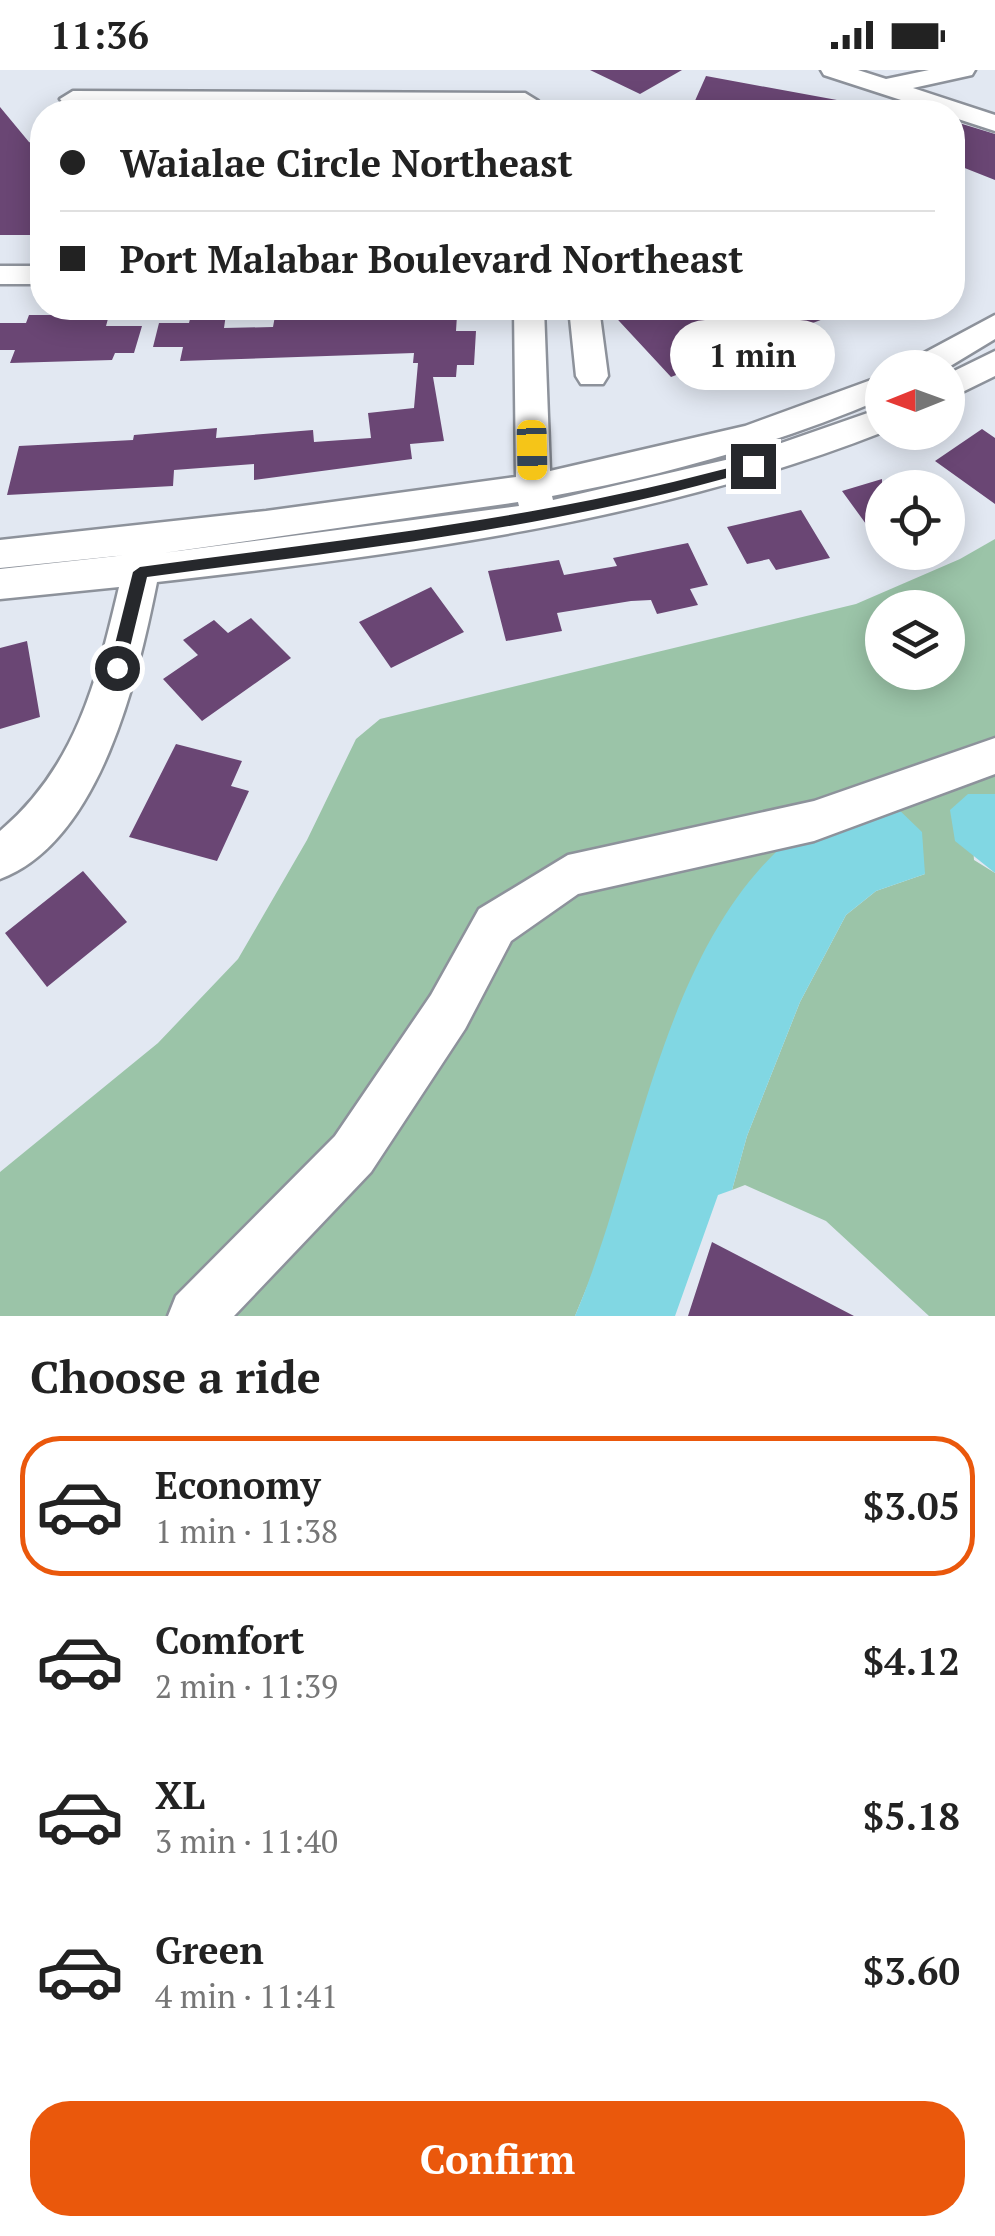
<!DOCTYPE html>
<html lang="en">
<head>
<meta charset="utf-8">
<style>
  :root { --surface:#fff; --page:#f6f6f6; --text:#222; --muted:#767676; --line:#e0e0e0; --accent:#ea580c }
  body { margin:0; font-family:"PT Serif",serif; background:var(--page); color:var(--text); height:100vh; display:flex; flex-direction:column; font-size:38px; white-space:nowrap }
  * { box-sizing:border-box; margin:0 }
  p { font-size:32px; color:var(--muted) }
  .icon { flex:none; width:55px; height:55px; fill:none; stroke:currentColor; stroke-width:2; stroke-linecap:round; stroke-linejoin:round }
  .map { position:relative; height:1246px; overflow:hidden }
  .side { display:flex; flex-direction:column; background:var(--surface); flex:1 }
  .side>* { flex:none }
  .top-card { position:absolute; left:30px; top:30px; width:935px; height:220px; border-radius:40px; box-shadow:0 5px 25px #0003; display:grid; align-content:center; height:220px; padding:0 30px; background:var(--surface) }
  .needle { width:65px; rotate:269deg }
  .tools { position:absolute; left:865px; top:280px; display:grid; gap:20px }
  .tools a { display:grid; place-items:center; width:100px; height:100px; border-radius:50%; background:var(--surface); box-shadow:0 5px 25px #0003; font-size:50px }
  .end { position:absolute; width:45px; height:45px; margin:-22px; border:12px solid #26282c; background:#fff; box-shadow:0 0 0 5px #fff }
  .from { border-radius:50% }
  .bubble { position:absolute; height:70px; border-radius:35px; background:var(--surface); box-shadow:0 5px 25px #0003; font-size:32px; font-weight:700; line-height:70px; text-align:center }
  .car { position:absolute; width:30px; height:60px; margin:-30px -15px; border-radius:12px; box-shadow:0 0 8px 2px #0007; background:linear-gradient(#f5c518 24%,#345 0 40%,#f5c518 0 76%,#345 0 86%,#f5c518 0) }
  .top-card b { display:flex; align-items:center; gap:35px; height:95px; font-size:38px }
  .top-card b+b { border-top:2px solid var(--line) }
  .top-card i { width:25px; height:25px; background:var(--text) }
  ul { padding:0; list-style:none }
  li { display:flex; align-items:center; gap:30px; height:140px; margin:0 20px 15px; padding:0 10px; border:5px solid transparent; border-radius:40px }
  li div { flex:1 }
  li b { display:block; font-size:38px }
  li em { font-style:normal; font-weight:700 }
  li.active { border-color:var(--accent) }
  li>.icon { width:90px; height:90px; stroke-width:1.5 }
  h2 { padding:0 30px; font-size:45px; line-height:120px }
  .action { display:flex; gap:20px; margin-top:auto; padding:20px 30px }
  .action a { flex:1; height:115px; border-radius:40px; background:var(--accent); color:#fff; font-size:40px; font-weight:700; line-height:115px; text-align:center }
  .status { display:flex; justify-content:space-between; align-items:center; height:70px; padding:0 50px; background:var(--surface); direction:ltr }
  .status svg { height:28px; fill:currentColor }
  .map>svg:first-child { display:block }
  .green { fill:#9bc4a8; fill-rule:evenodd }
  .water { fill:#81d7e3 }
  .building { fill:#6a4674 }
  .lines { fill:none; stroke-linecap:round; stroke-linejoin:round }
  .minor-casing { stroke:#8d929b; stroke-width:5 }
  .minor { fill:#fff; fill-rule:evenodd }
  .route { fill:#26282c }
</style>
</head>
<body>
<div class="status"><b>11:36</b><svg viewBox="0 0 49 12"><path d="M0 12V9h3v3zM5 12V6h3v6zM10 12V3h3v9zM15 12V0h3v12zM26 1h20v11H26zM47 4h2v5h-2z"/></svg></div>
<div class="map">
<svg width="995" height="1246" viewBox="0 0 995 1246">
  <rect width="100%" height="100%" fill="#e2e8f2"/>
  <path class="green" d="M 995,469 L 995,724 L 969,724 L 974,790 L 995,803 L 995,1246 L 929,1246 L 826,1151 L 745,1115 L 732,1120 L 747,1066 L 800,932 L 846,845 L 876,821 L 925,804 L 894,735 L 601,1183 L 575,1246 L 0,1246 L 0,1102 L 158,973 L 238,889 L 307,770 L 356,669 L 380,649 L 856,534 L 960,489 ZM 882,538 L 948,538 L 948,602 L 882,602 Z"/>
  <path class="water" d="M 968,724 L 995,724 L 995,803 L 955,771 L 950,740 Z
    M 894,735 L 922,762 L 925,804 L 876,821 L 846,845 L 800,932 L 747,1066 L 732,1120 L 718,1125 L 675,1246 L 575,1246 C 637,1100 659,896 776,782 C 807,751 854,742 894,735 Z"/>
  <path class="building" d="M 590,0 L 682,0 L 640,24 Z
    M 706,6 L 837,30 L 836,42 L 745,42 L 694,33 Z
    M 0,37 L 29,72 L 42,78 L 42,165 L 0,165 Z
    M 959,53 L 995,64 L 995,110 L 952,93 L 952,59 Z
    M 607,238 L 664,238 L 675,249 L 706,238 L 730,242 L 740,238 L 847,240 L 671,307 Z
    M 226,244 L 224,258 L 273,257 L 275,246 L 457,245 L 456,261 L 476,261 L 474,295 L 457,295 L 456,307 L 433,307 L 444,371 L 410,374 L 412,389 L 254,410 L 254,394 L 174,400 L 173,416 L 7,425 L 19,376 L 133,370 L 134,365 L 217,358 L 216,368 L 313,360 L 314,372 L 371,368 L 368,343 L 414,338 L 418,293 L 413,293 L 414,283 L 180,291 L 183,277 L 153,277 L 159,253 L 189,253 L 191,245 Z
    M 29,245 L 109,245 L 106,256 L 142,256 L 134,283 L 115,283 L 112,290 L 10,293 L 15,280 L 0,280 L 0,253 L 26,253 Z
    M 982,359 L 995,368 L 995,434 L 935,391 Z
    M 882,409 L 882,476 L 842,421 Z
    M 801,440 L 830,488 L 776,500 L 769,489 L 747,494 L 727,457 Z
    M 688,473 L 708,515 L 690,519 L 698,535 L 657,544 L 651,530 L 631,531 L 557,543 L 562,561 L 506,571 L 488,501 L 559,490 L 564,505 L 617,496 L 613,488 Z
    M 431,517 L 464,562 L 391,598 L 359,552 Z
    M 251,548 L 291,588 L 202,651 L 163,609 L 198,585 L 183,570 L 214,550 L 228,563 Z
    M 27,571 L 40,647 L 0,659 L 0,578 Z
    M 176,674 L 242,691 L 231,716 L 249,721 L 217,791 L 129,767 Z
    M 83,801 L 127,852 L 47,917 L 5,863 Z
    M 712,1172 L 854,1246 L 688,1246 Z"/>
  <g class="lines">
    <defs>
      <path id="minor" d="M 821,0 L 858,0 L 886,9 L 929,0 L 975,0 L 972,5 L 913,18 L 995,45 L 995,61 L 952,47 L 952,42 L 938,42 L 824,5 Z
        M 73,21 L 525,23 L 538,31 L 525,39 L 64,34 L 60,29 Z
        M 0,196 L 42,196 L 42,214 L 0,214 Z
        M 514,238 L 544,238 L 550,401 L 745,356 L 882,306 L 882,329 C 776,374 666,405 552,426 L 553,430 L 747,385 L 882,338 L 883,362 C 651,453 403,484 157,512 C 138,606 101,771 0,809 L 0,761 C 76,697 97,610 119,517 L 0,529 L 0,499 L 126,485 L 0,498 L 0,470 L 266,441 L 516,407 ZM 518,432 L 519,436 L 163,483 Z
        M 569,238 L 599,238 L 608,306 L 603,314 L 581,314 L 576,306 Z
        M 995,245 L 995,269 L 947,298 L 906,298 L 911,290 Z
        M 995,281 L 995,306 L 948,329 L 948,304 Z
        M 995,668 L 995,704 L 814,771 L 578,824 L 511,871 L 465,959 L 371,1102 L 234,1246 L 168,1246 L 176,1226 L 335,1066 L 431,925 L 479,839 L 568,785 L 814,731 Z"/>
    </defs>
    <use href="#minor" class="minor-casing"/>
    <use href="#minor" class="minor"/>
  </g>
  <path class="route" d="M 753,391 L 760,396 L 758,399 C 560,458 351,480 147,507 L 125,598 L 117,604 L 109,598 L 133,502 L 140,497 C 345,469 554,448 753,391 Z"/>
</svg>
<div class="tools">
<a><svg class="needle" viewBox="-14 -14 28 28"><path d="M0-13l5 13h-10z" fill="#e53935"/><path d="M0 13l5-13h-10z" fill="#767676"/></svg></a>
<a><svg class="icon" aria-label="locate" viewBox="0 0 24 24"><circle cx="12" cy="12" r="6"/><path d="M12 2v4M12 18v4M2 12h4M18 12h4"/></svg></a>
<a><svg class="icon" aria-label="layers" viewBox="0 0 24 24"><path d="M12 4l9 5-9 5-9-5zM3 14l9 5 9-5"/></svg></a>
</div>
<i class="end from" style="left:117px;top:598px"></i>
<i class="end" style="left:753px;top:396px"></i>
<div class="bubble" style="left:670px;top:250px;width:165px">1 min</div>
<i class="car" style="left:532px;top:380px;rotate:179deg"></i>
<div class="top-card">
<b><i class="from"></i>Waialae Circle Northeast</b>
<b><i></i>Port Malabar Boulevard Northeast</b>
</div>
</div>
<section class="side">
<h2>Choose a ride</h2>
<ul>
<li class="active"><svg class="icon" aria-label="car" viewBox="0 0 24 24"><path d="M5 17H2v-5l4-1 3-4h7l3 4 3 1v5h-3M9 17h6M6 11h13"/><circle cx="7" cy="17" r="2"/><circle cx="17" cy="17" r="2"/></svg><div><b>Economy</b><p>1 min · 11:38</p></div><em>$3.05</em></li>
<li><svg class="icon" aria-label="car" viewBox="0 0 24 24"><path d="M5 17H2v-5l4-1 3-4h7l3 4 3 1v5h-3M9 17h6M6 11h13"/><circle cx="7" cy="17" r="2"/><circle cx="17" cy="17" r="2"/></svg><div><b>Comfort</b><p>2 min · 11:39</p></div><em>$4.12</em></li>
<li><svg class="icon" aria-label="car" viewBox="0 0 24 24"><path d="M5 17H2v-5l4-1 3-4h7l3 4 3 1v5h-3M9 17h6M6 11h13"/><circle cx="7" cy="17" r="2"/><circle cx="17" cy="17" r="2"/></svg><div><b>XL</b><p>3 min · 11:40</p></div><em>$5.18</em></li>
<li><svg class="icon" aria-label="car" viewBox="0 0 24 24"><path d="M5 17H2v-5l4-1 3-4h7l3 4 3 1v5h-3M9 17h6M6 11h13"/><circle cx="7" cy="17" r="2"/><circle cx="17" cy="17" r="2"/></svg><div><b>Green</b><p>4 min · 11:41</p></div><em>$3.60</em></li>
</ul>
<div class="action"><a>Confirm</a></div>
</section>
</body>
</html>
